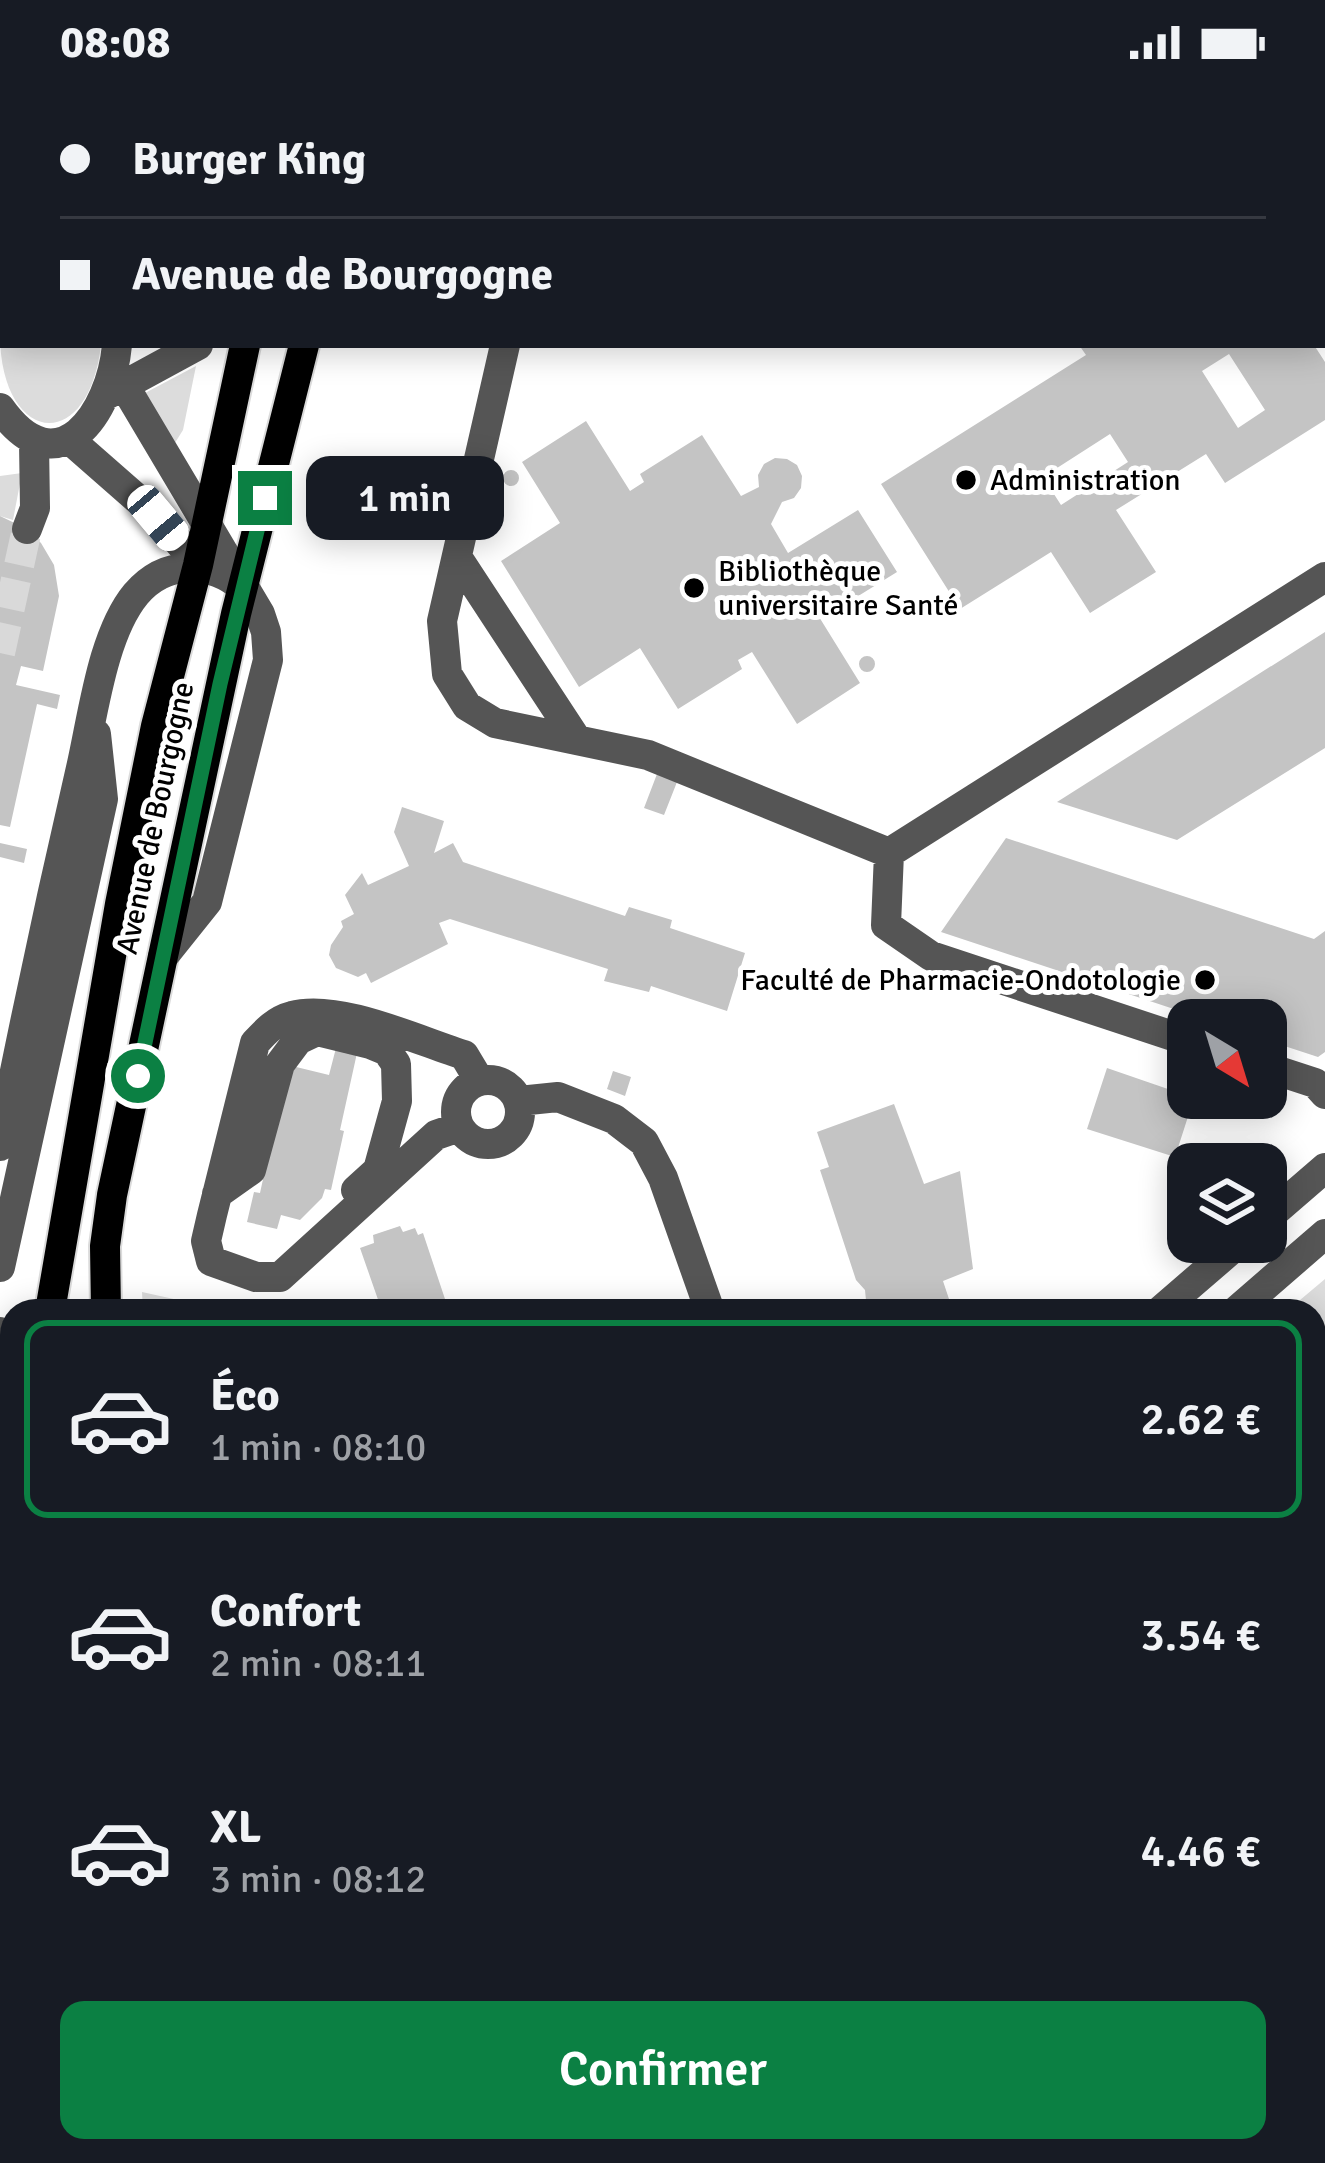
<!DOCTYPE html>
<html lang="fr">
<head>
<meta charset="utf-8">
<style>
  :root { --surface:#171b24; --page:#20242c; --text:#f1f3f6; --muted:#9ea1a6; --line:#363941; --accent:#0b8043 }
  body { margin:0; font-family:Signika,sans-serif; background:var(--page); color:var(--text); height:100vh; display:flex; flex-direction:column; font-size:45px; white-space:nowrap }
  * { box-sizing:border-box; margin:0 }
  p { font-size:39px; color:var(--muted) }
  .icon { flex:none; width:66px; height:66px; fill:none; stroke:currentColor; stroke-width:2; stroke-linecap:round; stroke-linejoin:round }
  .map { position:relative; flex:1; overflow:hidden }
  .side { position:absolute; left:0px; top:1215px; width:1326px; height:864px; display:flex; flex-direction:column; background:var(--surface); border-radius:36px 36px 0 0; box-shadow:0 6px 30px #0003 }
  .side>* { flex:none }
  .hud { position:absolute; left:0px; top:0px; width:1326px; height:264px; box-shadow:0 6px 30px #0003; display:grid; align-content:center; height:264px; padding:0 60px; background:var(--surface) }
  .needle { width:78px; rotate:142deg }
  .fabs { position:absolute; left:1167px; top:915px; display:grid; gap:24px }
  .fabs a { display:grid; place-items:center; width:120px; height:120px; border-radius:24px; background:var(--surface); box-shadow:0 6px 30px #0003; font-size:60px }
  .end { position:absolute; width:54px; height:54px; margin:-27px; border:15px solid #0b8043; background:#fff; box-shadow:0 0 0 6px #fff }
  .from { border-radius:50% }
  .bubble { position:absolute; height:84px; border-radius:24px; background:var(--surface); box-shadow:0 6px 30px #0003; font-size:39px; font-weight:600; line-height:84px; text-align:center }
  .car { position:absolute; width:36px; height:72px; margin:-36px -18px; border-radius:15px; box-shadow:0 0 9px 3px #0007; background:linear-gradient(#fff 24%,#345 0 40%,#fff 0 76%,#345 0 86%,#fff 0) }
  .hud b { display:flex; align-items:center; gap:42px; height:114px; font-size:45px }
  .hud b+b { border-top:3px solid var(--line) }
  .hud i { width:30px; height:30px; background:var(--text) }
  ul { padding:21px 0 0; list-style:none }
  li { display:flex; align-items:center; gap:36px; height:198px; margin:0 24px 18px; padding:0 36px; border:6px solid transparent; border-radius:24px }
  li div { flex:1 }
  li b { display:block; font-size:45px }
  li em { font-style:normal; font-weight:600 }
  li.selected { border-color:var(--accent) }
  li>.icon { width:108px; height:108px; stroke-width:1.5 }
  .primary-button { display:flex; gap:24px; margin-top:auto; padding:24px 60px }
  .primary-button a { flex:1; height:138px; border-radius:24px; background:var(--accent); color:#fff; font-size:48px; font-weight:600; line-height:138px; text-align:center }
  .status { display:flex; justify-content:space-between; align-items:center; height:84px; padding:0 60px; background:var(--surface); direction:ltr }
  .status svg { height:33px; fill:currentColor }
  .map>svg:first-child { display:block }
  .green { fill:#dcdcdc }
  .building { fill:#c4c4c4; fill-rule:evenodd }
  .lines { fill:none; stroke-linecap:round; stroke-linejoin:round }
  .minor-tunnel { stroke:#d9d9d9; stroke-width:30; stroke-dasharray:30 15; stroke-linecap:butt }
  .major-casing { stroke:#dbdbdb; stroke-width:34 }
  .minor { stroke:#555; stroke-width:30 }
  .major { stroke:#000; stroke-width:30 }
  .route { stroke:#0b8043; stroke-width:15 }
  .poi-dot { fill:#000; stroke:#fff; stroke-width:4.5 }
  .labels { text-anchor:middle; stroke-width:10; stroke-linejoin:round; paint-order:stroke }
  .poi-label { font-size:30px; fill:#000; stroke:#fff; text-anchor:start }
  .street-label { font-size:30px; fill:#000; stroke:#fff }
</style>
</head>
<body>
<div class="status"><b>08:08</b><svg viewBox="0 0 49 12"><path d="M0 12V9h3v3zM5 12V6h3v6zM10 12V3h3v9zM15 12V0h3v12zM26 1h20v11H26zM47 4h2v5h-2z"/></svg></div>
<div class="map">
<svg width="1325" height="2079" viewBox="0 0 1325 2079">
  <rect width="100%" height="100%" fill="#fff"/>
  <path class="green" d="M 3,204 L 3,261 L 101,261 C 88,373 0,360 0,250 C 0,235 0,219 3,204 Z
    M 196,282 L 183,346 L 173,362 L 145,309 Z
    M 22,389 L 13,436 L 0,432 L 0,392 Z
    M 1325,1195 L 1325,2079 L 973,2079 L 973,2067 L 1314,2067 L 1314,1227 L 1287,1227 Z
    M 142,1208 L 228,1227 L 143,1227 Z
    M 12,1585 L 12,1705 L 0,1694 L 0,1598 Z
    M 0,1784 L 12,1787 L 12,1851 L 0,1869 Z
    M 12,1993 L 12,2067 L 30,2067 L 17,2079 L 0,2079 L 0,2011 Z
    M 634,2067 L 681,2067 L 694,2079 L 623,2079 Z"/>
  <path class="building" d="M 1079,261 L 1314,261 L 1325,278 L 1325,336 L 1225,399 L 1206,370 L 1116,426 L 1156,488 L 1090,529 L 1051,468 L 960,525 L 881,400 L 1086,271 ZM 1229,270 L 1265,326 L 1238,344 L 1202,287 ZM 1110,350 L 1128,378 L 1061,421 L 1043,393 Z
    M 586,337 L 630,407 L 644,398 L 640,390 L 702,351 L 741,412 L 759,403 L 758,391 L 764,380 L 775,374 L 787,375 L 797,381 L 802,392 L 801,404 L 794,414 L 782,418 L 771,440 L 788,469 L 858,426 L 897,488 L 834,527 L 830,520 L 816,528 L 860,599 L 797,640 L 752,568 L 738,576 L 742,585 L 678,625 L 640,564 L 579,603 L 501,477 L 560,439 L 522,378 Z
    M503 394a8 8 0 1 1 16 0a8 8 0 1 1-16 0Z
    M 0,432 L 27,445 L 41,459 L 54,481 L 59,512 L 43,587 L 21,582 L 16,601 L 60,611 L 57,625 L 37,620 L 10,743 L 0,741 Z
    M 1325,548 L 1325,664 L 1177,756 L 1057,718 Z
    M859 580a8 8 0 1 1 16 0a8 8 0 1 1-16 0Z
    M 657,690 L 677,698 L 664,731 L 644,724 Z
    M 402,723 L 444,737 L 434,769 L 453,759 L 463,778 L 625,832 L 629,823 L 672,836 L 670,844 L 745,869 L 727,927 L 651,902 L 649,908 L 604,897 L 608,885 L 450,835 L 439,839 L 448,860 L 371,899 L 366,889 L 358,893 L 336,884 L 329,871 L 331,861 L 343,843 L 341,837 L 354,830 L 345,811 L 362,789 L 368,801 L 409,782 L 394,748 Z
    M 1006,754 L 1314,855 L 1325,847 L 1325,968 L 1318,973 L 1266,956 L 1266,936 L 1207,936 L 941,848 Z
    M 0,759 L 27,765 L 24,779 L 0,773 Z
    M 336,964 L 357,969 L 340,1046 L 344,1047 L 331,1106 L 325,1105 L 322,1114 L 300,1136 L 281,1131 L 277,1145 L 247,1138 L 254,1108 L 260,1109 L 288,981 L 329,991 Z
    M 1107,984 L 1194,1014 L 1175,1073 L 1087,1045 Z
    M 613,987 L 631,993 L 625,1012 L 607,1005 Z
    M 894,1020 L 924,1100 L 960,1087 L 973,1185 L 943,1197 L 953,1227 L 867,1227 L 865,1206 L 856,1196 L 820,1086 L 829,1083 L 817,1048 Z
    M 400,1142 L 403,1148 L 415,1144 L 418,1151 L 423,1149 L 449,1227 L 382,1227 L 360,1164 L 374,1159 L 373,1151 Z
    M 196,2067 L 309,2067 L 323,2079 L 185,2079 Z
    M 450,2067 L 500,2067 L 489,2079 L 464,2079 Z
    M 547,2067 L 634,2067 L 623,2079 L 544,2079 L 551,2071 Z
    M 681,2067 L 738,2067 L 738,2079 L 710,2079 L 703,2073 L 694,2079 Z"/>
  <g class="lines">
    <path class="minor-tunnel" d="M 0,569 L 27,445"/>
    <defs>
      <path id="major" d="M 307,3 L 308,0
        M 365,3 L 365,0
        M 50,1227 L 120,820 L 156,642 L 198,481 L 245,261
        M 106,1227 L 105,1162 L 112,1111 L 236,530 L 304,261
        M 0,1465 L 12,1408
        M 0,1573 L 12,1565
        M 0,1729 L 12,1731
        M 0,1913 L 12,1894"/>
    </defs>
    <use href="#major" class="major-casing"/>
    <path class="minor" d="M 6,3 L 7,0
      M 267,3 L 268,0
      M 565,3 L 566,0
      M 3,44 L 3,48
      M 0,170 L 3,166
      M 505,261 L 442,537 L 447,590 L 467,622 L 495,639 L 648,671 L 889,769 L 1325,493
      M 115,286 L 260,530 L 266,548 L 268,576 L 207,818 L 163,873
      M 106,311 L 198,261
      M 0,324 C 58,406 111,329 117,261
      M 69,355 L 158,433 L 198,481
      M 27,445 L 35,424 L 34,358
      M 457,473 L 577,656
      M 889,769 L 886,841 L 931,872 L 1188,957
      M 1266,983 L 1315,999 L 1325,1010
      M456 1028a32 32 0 1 1 64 0a32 32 0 1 1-64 0Z
      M 519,1017 L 558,1013 L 614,1035 L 644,1058 L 663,1094 L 710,1227
      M 459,1043 L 436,1051 L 280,1193 L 256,1193 L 211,1177 L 206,1157 L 212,1131 L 255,959 C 266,947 276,936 292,932 C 338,919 419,957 464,971 L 479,996
      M 0,1062 C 25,935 52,809 81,684 C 93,632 102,551 136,510 C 165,476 210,476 242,503
      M 217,1110 L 251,1086 L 280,980 L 298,956 L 317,947 L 370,960 L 387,967 L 396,980 L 397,1017 L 378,1086 L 356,1106
      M 1266,1135 L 1325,1084
      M 0,1183 L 103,715 L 96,650
      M 1160,1227 L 1240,1158
      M 1236,1227 L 1325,1150
      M 0,1248 L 12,1265
      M 1314,1443 L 1325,1430
      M 372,2067 L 385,2079
      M 953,2067 L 953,2079
      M 155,2079 L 166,2067"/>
    <use href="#major" class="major"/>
  </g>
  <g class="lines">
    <path class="route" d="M 138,992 L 220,600 L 265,414"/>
  </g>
  <g class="poi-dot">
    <circle cx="966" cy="396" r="12"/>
    <circle cx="694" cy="504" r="12"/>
    <circle cx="1205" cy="896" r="12"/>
  </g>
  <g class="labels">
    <g class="poi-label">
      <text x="990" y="406">Administration</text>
      <text x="718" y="497">Bibliothèque<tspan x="718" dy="34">universitaire Santé</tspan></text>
      <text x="1181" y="906" text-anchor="end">Faculté de Pharmacie-Ondotologie</text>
    </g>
    <g class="street-label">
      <text transform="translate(155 734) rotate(-78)" y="10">Avenue de Bourgogne</text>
    </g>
  </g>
</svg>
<div class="fabs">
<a><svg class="needle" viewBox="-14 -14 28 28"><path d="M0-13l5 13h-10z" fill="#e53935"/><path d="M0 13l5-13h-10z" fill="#9ea1a6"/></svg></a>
<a><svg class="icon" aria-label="layers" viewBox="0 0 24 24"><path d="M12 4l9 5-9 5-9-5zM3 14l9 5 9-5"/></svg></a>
</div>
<i class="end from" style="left:138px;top:992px"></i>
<i class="end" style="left:265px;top:414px"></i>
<div class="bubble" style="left:306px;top:372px;width:198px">1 min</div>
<i class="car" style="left:158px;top:434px;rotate:140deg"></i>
<div class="hud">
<b><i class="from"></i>Burger King</b>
<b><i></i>Avenue de Bourgogne</b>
</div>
<section class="side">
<ul>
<li class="selected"><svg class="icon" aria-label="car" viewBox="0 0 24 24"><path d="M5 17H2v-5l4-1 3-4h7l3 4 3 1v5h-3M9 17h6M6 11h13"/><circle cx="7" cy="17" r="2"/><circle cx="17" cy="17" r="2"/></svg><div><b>Éco</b><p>1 min · 08:10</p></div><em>2.62 €</em></li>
<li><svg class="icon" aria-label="car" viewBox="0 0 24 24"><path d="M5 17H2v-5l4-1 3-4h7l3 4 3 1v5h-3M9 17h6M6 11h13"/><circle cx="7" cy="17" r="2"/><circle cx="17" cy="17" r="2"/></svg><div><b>Confort</b><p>2 min · 08:11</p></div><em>3.54 €</em></li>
<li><svg class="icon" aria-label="car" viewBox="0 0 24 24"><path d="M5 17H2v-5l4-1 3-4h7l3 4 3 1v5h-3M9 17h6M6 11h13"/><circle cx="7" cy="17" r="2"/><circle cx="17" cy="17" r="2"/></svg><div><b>XL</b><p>3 min · 08:12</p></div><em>4.46 €</em></li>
</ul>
<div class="primary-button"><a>Confirmer</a></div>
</section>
</div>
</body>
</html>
